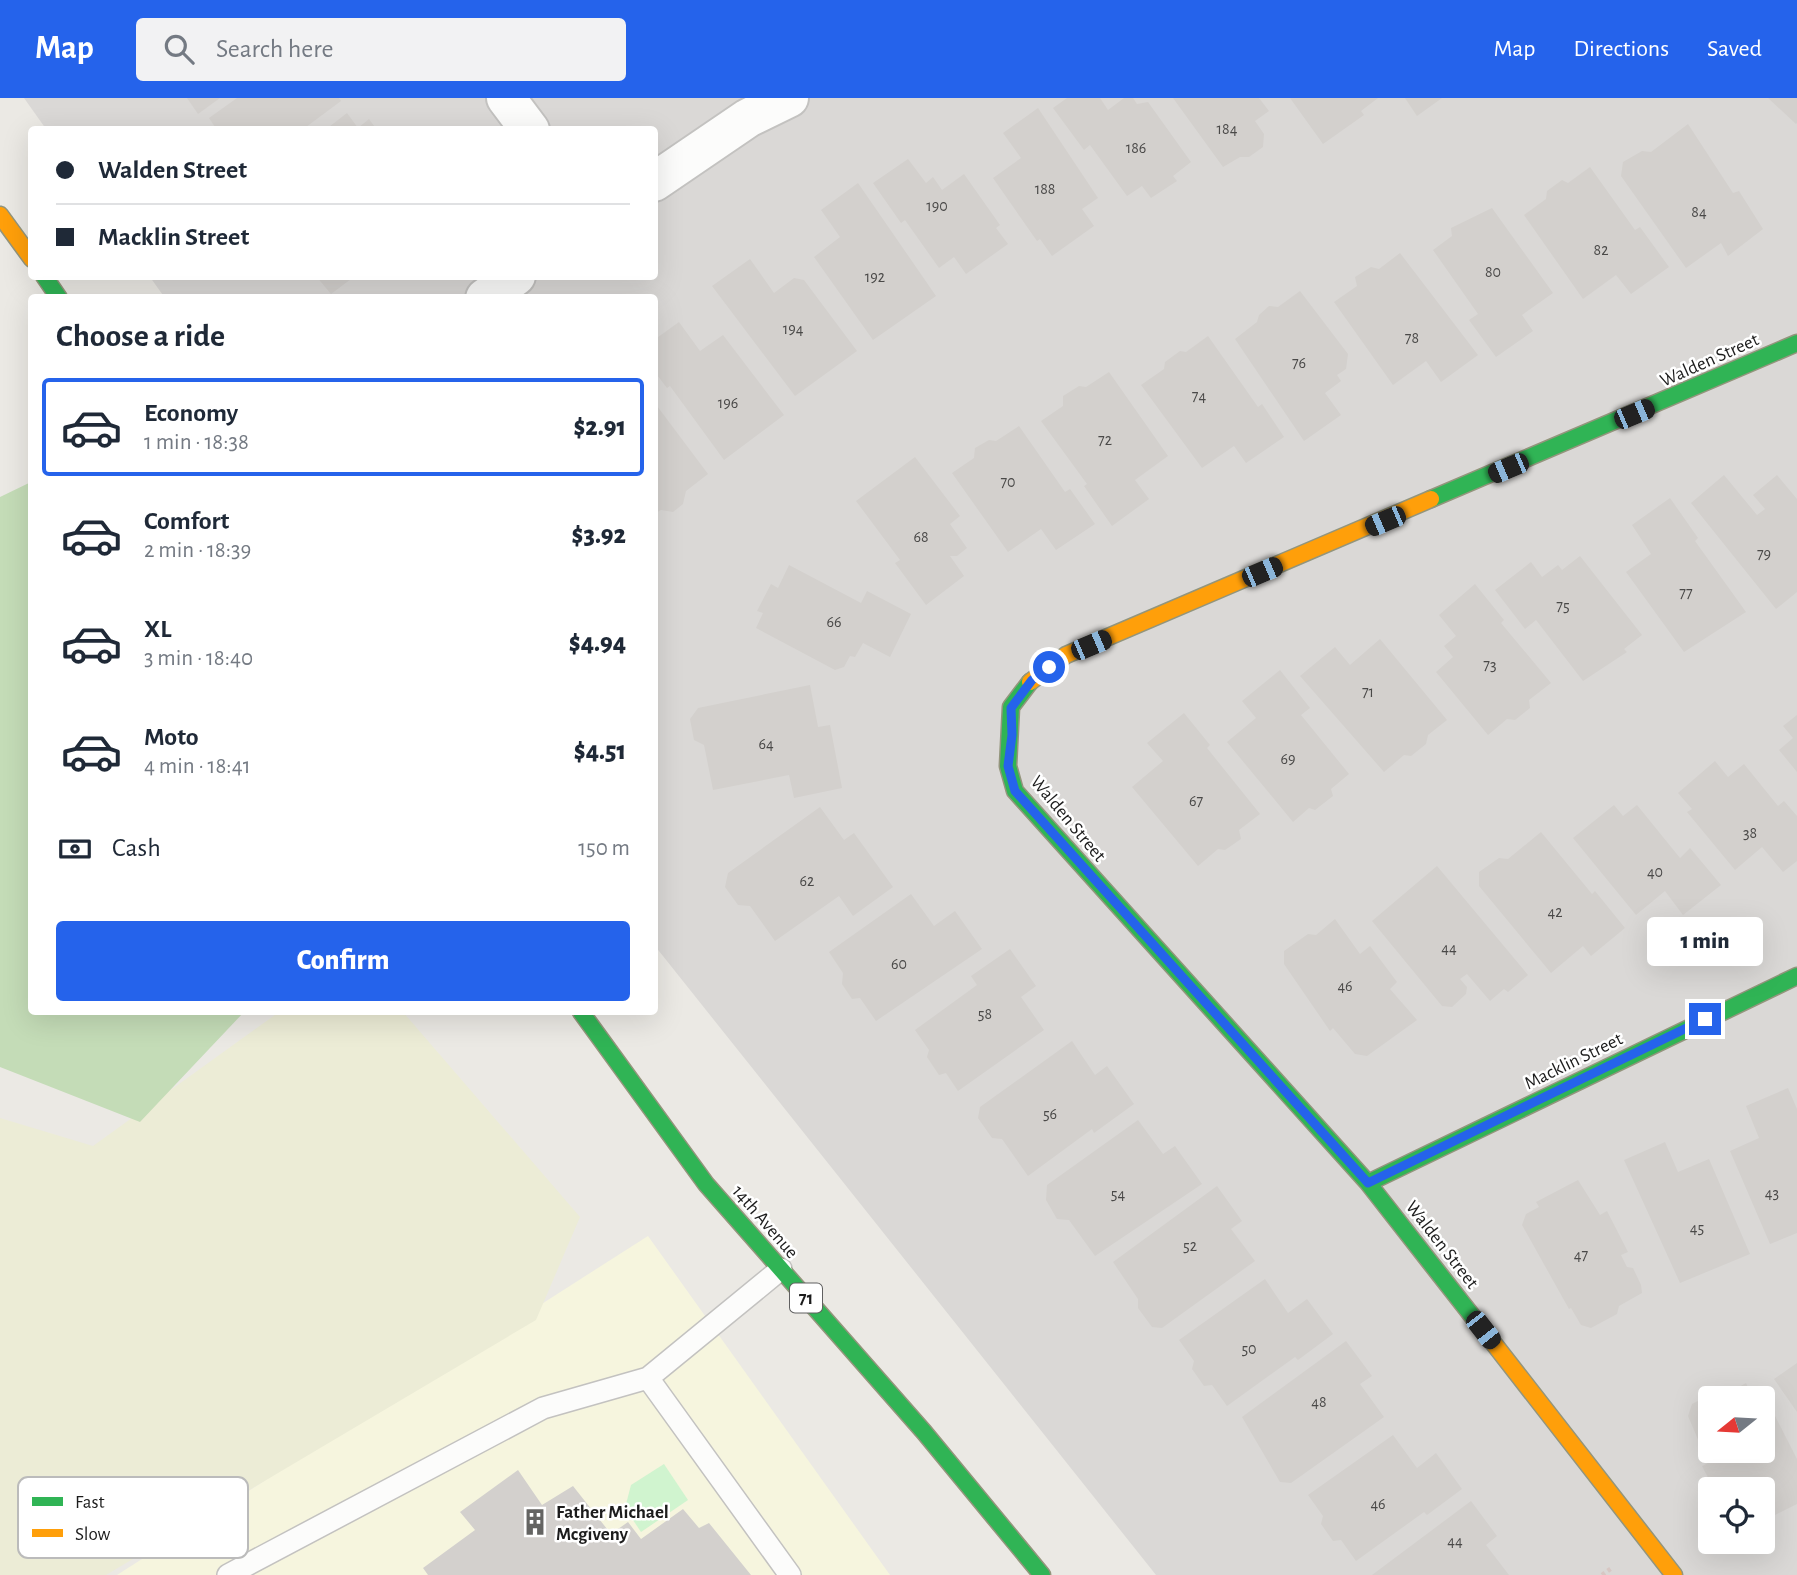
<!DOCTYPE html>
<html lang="en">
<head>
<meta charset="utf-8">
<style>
  :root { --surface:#fff; --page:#f2f2f3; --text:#1f2937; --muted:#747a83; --line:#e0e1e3; --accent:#2563eb }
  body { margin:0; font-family:"Alegreya Sans",sans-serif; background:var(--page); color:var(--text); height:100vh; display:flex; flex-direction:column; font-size:26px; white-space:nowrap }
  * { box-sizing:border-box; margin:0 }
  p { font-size:23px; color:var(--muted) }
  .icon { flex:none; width:38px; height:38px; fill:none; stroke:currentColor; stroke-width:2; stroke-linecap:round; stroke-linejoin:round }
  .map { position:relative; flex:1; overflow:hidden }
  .sheet { position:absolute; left:28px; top:196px; width:630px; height:721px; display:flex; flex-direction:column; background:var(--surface); border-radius:7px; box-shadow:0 7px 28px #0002 }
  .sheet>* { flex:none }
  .hud { position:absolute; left:28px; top:28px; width:630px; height:154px; border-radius:7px; box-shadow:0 7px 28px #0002; display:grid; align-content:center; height:154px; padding:0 28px; background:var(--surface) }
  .needle { width:46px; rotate:252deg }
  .buttons { position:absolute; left:1698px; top:1288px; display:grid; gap:14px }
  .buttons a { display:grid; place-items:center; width:77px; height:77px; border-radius:7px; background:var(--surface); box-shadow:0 7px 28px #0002; font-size:35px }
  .end { position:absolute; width:32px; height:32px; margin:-16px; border:9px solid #2563eb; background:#fff; box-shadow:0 0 0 4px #fff }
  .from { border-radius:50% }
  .bubble { position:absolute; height:49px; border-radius:7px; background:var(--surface); box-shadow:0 7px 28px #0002; font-size:23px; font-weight:800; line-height:49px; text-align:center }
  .car { position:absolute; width:21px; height:42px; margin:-21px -10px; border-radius:9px; box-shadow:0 0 5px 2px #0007; background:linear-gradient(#222 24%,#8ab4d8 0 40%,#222 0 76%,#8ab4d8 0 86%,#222 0) }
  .hud b { display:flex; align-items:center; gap:24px; height:66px; font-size:26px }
  .hud b+b { border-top:2px solid var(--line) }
  .hud i { width:18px; height:18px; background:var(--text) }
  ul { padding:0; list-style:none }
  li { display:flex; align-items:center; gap:21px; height:98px; margin:0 14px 10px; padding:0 14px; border:4px solid transparent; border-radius:7px }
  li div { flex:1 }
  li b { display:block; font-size:26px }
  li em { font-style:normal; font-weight:800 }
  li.current { border-color:var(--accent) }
  li>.icon { width:63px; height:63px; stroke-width:1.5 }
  h2 { padding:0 28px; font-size:32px; line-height:84px }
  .pay { display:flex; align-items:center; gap:18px; height:77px; padding:0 28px; font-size:26px }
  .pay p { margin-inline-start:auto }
  .action { display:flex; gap:14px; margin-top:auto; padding:14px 28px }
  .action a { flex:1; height:80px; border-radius:7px; background:var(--accent); color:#fff; font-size:28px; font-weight:800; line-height:80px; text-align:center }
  header { display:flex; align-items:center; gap:42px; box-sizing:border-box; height:98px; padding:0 35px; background:var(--accent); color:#fff }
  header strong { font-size:33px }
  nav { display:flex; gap:38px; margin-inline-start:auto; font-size:24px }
  .search { width:490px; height:63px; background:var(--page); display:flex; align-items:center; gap:18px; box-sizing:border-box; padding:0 24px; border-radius:7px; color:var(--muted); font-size:26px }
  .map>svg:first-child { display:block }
  .residential { fill:#dad8d6; fill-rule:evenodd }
  .education { fill:#f6f5de }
  .farmland { fill:#ececd6 }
  .forest { fill:#c4dcb7 }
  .park { fill:#d0f4cf }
  .building { fill:#d3d0cd }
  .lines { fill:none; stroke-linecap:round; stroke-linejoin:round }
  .lane-casing { stroke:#c3c2c0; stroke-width:24 }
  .street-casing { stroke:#c3c2c0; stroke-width:42 }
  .fast-casing { stroke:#93957c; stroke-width:19 }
  .slow-casing { stroke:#93957c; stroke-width:19 }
  .path { stroke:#d7c7c3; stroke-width:4.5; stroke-dasharray:3.5 3.5; stroke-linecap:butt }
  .lane { stroke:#fcfcfb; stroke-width:21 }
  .street { stroke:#fcfcfb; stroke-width:38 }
  .fast { stroke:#30b455; stroke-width:16 }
  .slow { stroke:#ff9f0a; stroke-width:16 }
  .route { stroke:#2563eb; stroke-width:9 }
  .labels { text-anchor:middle; stroke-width:5; stroke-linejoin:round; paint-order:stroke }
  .number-label { font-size:16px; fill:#4a4948 }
  .shield { fill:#fff; stroke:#606060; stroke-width:2 }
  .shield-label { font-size:18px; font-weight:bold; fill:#1c1c1c }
  .street-label { font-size:19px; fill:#1c1c1c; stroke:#fff }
  .poi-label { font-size:19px; font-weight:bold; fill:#1c1c1c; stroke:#fff; text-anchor:start }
  .key { fill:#fff; stroke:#bbb; stroke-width:2 }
  .key-label { font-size:19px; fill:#1c1c1c }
</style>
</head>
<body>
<header>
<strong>Map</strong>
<div class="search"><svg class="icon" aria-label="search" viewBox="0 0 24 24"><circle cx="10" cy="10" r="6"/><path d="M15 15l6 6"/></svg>Search here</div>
<nav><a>Map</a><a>Directions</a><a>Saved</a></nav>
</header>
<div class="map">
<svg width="1797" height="1477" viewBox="0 0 1797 1477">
  <rect width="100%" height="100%" fill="#ebe9e4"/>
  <path class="residential" d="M 24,0 L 1797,0 L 1797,1477 L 1156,1477 L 655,848 L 654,200 L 165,200 L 150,179 L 654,178 L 654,32 L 46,31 ZM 1710,1300 L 1762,1300 L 1762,1353 L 1710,1353 ZM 1710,1391 L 1762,1391 L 1762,1444 L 1710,1444 Z"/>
  <path class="education" d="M 648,1138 L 890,1477 L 117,1477 Z"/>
  <path class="farmland" d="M 279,914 L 403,914 L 580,1119 L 536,1222 L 106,1477 L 0,1477 L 0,1020 L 93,1048 Z"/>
  <path class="forest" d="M 31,384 L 32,914 L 244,914 L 140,1024 L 0,969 L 0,399 Z"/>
  <path class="park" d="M 664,1366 L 688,1402 L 641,1434 L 625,1410 L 631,1387 Z"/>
  <path class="building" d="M 187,0 L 220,0 L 198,16 Z
    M 237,0 L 339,0 L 341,3 L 302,32 L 217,32 L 209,20 Z
    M 1067,0 L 1100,0 L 1108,12 L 1124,0 L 1133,0 L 1137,6 L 1148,4 L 1191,64 L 1173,78 L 1177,83 L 1151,100 L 1142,88 L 1127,98 L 1090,47 L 1084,52 L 1053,10 Z
    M 1173,0 L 1259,0 L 1269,13 L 1255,23 L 1264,36 L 1263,49 L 1249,59 L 1240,59 L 1223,69 Z
    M 1290,0 L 1378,0 L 1361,13 L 1364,17 L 1323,46 Z
    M 1405,0 L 1442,0 L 1417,18 Z
    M 1768,0 L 1797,0 L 1797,25 L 1796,26 Z
    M 1038,10 L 1098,100 L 1082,111 L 1094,128 L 1052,158 L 1040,141 L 1037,143 L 993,80 L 1021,60 L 1003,35 Z
    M 347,15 L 358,30 L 369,21 L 377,32 L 325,32 Z
    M 1688,26 L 1733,95 L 1739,93 L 1763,131 L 1728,158 L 1721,145 L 1686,170 L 1621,78 L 1623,64 L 1642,53 L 1651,54 Z
    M 908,61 L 926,85 L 933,79 L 942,92 L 964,76 L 1000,127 L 996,130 L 1008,146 L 966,176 L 954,159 L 939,170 L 905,122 L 901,125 L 873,85 Z
    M 1590,69 L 1635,132 L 1640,129 L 1669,169 L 1631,196 L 1616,177 L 1583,201 L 1524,117 L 1546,101 L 1547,93 L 1562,82 L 1568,85 Z
    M 858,85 L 936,198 L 873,242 L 814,159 L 840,139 L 821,112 Z
    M 1492,110 L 1553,195 L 1522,217 L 1533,233 L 1496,259 L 1469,222 L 1478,216 L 1433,152 L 1452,138 L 1451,130 Z
    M 1400,155 L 1478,257 L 1441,284 L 1426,263 L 1393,287 L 1334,204 L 1357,188 L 1355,179 L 1371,169 L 1379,171 Z
    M 750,161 L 774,195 L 794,180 L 804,182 L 857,253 L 795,298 L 712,188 Z
    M 316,178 L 355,178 L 331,196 Z
    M 1300,193 L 1348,256 L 1346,271 L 1337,277 L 1341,283 L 1325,295 L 1341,317 L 1304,343 L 1235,241 L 1257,224 L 1259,217 L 1269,208 L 1278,209 Z
    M 679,224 L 700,253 L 723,237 L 784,317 L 724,362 L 670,288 L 667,290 L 654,273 L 654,242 Z
    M 1208,238 L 1258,309 L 1262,306 L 1284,339 L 1246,365 L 1234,348 L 1202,370 L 1141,287 L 1164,271 L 1165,264 L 1180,253 L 1186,254 Z
    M 1109,274 L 1168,358 L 1135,382 L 1149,401 L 1112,428 L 1084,388 L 1087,386 L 1041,323 L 1063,308 L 1063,298 L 1079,288 L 1086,289 Z
    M 654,304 L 708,376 L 686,393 L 683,406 L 673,414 L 661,412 L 654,416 Z
    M 1019,328 L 1065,394 L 1070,391 L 1095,426 L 1056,452 L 1041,431 L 1008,454 L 952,375 L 974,360 L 975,350 L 989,342 L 996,343 Z
    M 915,359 L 960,418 L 950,426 L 967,450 L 957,458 L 950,458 L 964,478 L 926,507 L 895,465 L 900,462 L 856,403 Z
    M 1724,377 L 1757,417 L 1765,411 L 1753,397 L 1777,377 L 1797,401 L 1797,494 L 1776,511 L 1691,405 Z
    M 1670,400 L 1698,440 L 1695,443 L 1746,514 L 1684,554 L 1626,474 L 1651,456 L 1632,427 Z
    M 1580,458 L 1642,537 L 1624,551 L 1627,554 L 1583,583 L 1536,522 L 1525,531 L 1495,492 L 1531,464 L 1542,479 L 1558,467 L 1562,472 Z
    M 789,467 L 861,505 L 867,493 L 911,516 L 890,559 L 863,545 L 855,559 L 850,558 L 844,569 L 835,572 L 756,530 L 763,515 L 757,513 L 771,486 L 778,490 Z
    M 1475,486 L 1504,522 L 1501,525 L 1551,585 L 1529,602 L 1530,610 L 1515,622 L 1507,621 L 1488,637 L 1436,574 L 1453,559 L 1444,548 L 1456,538 L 1439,517 Z
    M 1380,541 L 1447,622 L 1428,637 L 1426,646 L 1411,658 L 1404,657 L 1384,674 L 1300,578 L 1335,549 L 1350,567 Z
    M 1280,572 L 1310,610 L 1301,617 L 1349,676 L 1331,691 L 1333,698 L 1315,712 L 1309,710 L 1293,724 L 1227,644 L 1256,620 L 1242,603 Z
    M 810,587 L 818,629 L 830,627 L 842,690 L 794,700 L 789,677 L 713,692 L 704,647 L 694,642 L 690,621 L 698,610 Z
    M 1184,615 L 1210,647 L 1207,650 L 1260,716 L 1239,732 L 1241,741 L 1225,752 L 1218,751 L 1198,768 L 1132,689 L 1163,663 L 1147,645 Z
    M 1797,617 L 1797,674 L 1779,652 L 1793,640 L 1783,628 Z
    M 1715,663 L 1728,679 L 1744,666 L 1778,708 L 1784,703 L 1797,718 L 1797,763 L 1783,774 L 1762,749 L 1735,772 L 1687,714 L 1692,711 L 1678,695 Z
    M 1614,707 L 1623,718 L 1637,707 L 1680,760 L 1690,750 L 1721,787 L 1683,817 L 1665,793 L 1636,817 L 1573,740 Z
    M 820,709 L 844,742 L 854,735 L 893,789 L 853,818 L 839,798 L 775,843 L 750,808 L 738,807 L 725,789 L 728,775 Z
    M 1541,734 L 1592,796 L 1595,793 L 1625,830 L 1591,858 L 1583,848 L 1551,875 L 1479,788 L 1479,774 L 1499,760 L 1508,761 Z
    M 1437,768 L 1528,877 L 1508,894 L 1504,891 L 1490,903 L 1467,876 L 1460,881 L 1467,889 L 1466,896 L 1452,909 L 1442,908 L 1372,823 Z
    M 911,796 L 934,828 L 955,813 L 982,851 L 876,923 L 860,900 L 852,901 L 842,886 L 843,875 L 829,854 Z
    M 1335,821 L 1360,856 L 1370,848 L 1397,884 L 1390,891 L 1417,922 L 1367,958 L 1355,956 L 1333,930 L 1330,933 L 1284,866 L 1284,853 L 1308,836 L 1316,837 Z
    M 1010,851 L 1036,888 L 1021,899 L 1044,932 L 958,993 L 946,975 L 939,977 L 927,959 L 929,952 L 915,932 L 977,887 L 971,878 Z
    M 1072,943 L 1095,977 L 1107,968 L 1134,1006 L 1094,1035 L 1092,1031 L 1028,1078 L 1002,1041 L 992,1040 L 978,1020 L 980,1009 Z
    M 1788,990 L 1797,1011 L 1797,1135 L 1770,1146 L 1730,1053 L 1759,1040 L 1746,1008 Z
    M 1138,1022 L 1163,1056 L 1175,1048 L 1202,1086 L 1095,1158 L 1069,1122 L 1057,1121 L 1046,1102 L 1047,1087 Z
    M 1665,1044 L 1678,1074 L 1709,1061 L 1750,1156 L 1680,1185 L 1624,1062 Z
    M 1578,1082 L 1600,1117 L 1607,1113 L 1628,1154 L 1621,1157 L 1627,1169 L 1633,1170 L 1641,1187 L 1642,1195 L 1619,1208 L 1617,1216 L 1591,1230 L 1581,1227 L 1571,1210 L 1569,1211 L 1522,1127 L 1526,1116 L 1539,1109 L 1536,1104 Z
    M 1217,1088 L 1242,1123 L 1231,1131 L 1255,1163 L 1162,1230 L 1152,1229 L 1138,1210 L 1138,1201 L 1113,1164 Z
    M 1265,1181 L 1288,1215 L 1307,1201 L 1333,1236 L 1298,1262 L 1295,1259 L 1227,1308 L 1212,1287 L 1204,1288 L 1192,1271 L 1194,1263 L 1179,1242 Z
    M 1346,1243 L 1372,1278 L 1360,1286 L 1384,1319 L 1291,1385 L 1280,1384 L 1242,1319 Z
    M 1797,1265 L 1797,1314 L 1774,1281 Z
    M 1746,1285 L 1753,1300 L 1710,1300 L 1710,1353 L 1762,1353 L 1762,1319 L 1764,1324 L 1775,1318 L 1797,1361 L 1797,1406 L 1767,1421 L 1765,1417 L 1762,1419 L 1762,1391 L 1714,1391 L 1702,1368 L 1708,1365 L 1688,1318 L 1692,1306 L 1716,1294 L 1725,1297 Z
    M 1393,1337 L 1417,1370 L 1436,1355 L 1462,1391 L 1427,1417 L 1424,1414 L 1356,1463 L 1341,1442 L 1333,1443 L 1321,1426 L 1323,1418 L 1308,1397 Z
    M 518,1372 L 542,1407 L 573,1388 L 611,1436 L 628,1424 L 641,1441 L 683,1411 L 699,1430 L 709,1425 L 751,1477 L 428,1477 L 423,1470 L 475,1432 L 460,1414 Z
    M 1471,1403 L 1497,1438 L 1486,1447 L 1509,1477 L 1372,1477 Z"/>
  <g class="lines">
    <defs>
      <path id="lane" d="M 648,1280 L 790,1477
        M 228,1477 L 543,1310 L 648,1280 L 781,1171"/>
      <path id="street" d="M 506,0 L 530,32
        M 654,84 L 748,20 L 789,0
        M 485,200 L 516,178"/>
      <path id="fast" d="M 44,178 L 59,200
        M 1431,401 L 1797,245
        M 1030,584 L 1011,609 L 1008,668 L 1015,693 L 1368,1085 L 1491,1242
        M 581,914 L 706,1086 L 924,1334 L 1042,1477
        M 1368,1085 L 1797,878"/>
      <path id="slow" d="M 0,117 L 32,161
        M 1030,584 L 1066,557 L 1431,401
        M 1491,1242 L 1674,1477"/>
    </defs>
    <use href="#lane" class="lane-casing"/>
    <use href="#street" class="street-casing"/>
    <use href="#fast" class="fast-casing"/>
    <use href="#slow" class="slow-casing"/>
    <path class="path" d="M 1602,1477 L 1613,1469"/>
    <use href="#lane" class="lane"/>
    <use href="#street" class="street"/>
    <use href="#fast" class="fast"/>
    <use href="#slow" class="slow"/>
  </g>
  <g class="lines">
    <path class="route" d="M 1049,569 L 1032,582 L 1011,610 L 1012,637 L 1008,668 L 1015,693 L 1368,1085 L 1705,921"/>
  </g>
  <defs>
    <symbol id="building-bare" viewBox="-9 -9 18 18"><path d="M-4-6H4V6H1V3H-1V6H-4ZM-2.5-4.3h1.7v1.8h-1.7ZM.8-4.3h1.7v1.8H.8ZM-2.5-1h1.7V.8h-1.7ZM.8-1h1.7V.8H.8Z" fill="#646462" stroke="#fff" stroke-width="2.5" paint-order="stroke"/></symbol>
  </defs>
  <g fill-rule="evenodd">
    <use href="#building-bare" x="516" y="1405" width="38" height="38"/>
  </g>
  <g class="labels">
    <g class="number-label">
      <text x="1227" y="36">184</text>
      <text x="1136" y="55">186</text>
      <text x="1045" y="96">188</text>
      <text x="937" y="113">190</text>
      <text x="1699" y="119">84</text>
      <text x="1601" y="157">82</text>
      <text x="1493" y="179">80</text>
      <text x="875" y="184">192</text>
      <text x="793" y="236">194</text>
      <text x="1412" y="245">78</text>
      <text x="1299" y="270">76</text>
      <text x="1199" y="303">74</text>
      <text x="728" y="310">196</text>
      <text x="1105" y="347">72</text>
      <text x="1008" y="389">70</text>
      <text x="921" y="444">68</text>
      <text x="1764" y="461">79</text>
      <text x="1686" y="500">77</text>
      <text x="1563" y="513">75</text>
      <text x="834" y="529">66</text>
      <text x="1490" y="572">73</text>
      <text x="1368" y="599">71</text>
      <text x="766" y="651">64</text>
      <text x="1288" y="666">69</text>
      <text x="1196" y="708">67</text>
      <text x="1750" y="740">38</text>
      <text x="1655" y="779">40</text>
      <text x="807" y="788">62</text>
      <text x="1555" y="819">42</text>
      <text x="1449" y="855">44</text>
      <text x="899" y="871">60</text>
      <text x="1345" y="893">46</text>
      <text x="985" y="921">58</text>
      <text x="1050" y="1021">56</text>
      <text x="1772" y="1100">43</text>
      <text x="1118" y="1101">54</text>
      <text x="1697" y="1135">45</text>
      <text x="1190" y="1153">52</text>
      <text x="1581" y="1162">47</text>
      <text x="1249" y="1256">50</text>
      <text x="1319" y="1309">48</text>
      <text x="1378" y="1411">46</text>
      <text x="1455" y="1448">44</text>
    </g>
    <rect class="shield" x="790" y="1185.5" width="32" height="29" rx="5"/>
    <g class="shield-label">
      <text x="806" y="1206">71</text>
    </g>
    <g class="street-label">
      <text transform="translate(1709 261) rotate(-24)" y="7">Walden Street</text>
      <text transform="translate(1069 720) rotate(50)" y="7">Walden Street</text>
      <text transform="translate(1573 962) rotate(-26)" y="7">Macklin Street</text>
      <text transform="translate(766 1123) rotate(49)" y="7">14th Avenue</text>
      <text transform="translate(1443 1146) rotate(52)" y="7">Walden Street</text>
    </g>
    <g class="poi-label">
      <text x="556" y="1420">Father Michael<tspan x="556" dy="22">Mcgiveny</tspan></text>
    </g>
  </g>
  <rect x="18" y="1379" width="230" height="81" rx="10" class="key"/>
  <rect x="32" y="1399" width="31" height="9" fill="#30b455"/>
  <rect x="32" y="1431" width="31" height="8" fill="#ff9f0a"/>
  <g class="key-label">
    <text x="75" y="1410">Fast</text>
    <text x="75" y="1442">Slow</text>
  </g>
</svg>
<div class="buttons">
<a><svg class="needle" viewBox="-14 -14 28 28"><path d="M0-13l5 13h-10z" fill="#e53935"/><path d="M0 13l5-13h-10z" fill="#747a83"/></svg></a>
<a><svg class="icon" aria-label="locate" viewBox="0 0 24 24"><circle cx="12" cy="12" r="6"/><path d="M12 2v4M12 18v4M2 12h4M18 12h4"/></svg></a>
</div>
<i class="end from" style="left:1049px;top:569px"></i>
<i class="end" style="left:1705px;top:921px"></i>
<div class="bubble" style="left:1647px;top:819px;width:116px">1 min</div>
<i class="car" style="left:1634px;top:316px;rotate:67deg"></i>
<i class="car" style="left:1508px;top:370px;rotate:247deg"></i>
<i class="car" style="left:1385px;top:423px;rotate:247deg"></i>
<i class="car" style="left:1262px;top:474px;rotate:67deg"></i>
<i class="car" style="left:1091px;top:547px;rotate:67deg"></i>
<i class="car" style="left:1483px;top:1232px;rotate:142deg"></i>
<div class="hud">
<b><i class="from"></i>Walden Street</b>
<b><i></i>Macklin Street</b>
</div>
<section class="sheet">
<h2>Choose a ride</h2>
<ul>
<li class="current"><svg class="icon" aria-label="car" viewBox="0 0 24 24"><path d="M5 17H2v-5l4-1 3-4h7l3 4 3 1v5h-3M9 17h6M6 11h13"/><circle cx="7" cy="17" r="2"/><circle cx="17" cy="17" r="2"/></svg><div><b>Economy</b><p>1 min · 18:38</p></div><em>$2.91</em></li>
<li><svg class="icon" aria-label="car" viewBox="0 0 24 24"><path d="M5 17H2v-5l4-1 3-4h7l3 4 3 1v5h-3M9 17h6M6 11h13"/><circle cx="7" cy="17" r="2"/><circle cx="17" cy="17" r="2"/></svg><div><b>Comfort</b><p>2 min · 18:39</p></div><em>$3.92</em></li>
<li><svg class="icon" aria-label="car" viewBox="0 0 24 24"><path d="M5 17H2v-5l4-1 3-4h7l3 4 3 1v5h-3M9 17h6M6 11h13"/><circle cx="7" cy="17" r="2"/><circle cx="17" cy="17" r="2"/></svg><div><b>XL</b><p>3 min · 18:40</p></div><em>$4.94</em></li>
<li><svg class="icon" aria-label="car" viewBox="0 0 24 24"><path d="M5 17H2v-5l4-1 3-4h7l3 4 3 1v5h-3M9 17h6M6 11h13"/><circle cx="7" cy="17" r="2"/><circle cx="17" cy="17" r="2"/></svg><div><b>Moto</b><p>4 min · 18:41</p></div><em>$4.51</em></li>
</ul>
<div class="pay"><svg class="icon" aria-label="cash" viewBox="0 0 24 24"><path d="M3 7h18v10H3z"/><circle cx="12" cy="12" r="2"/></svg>Cash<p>150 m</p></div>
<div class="action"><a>Confirm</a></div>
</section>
</div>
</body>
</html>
